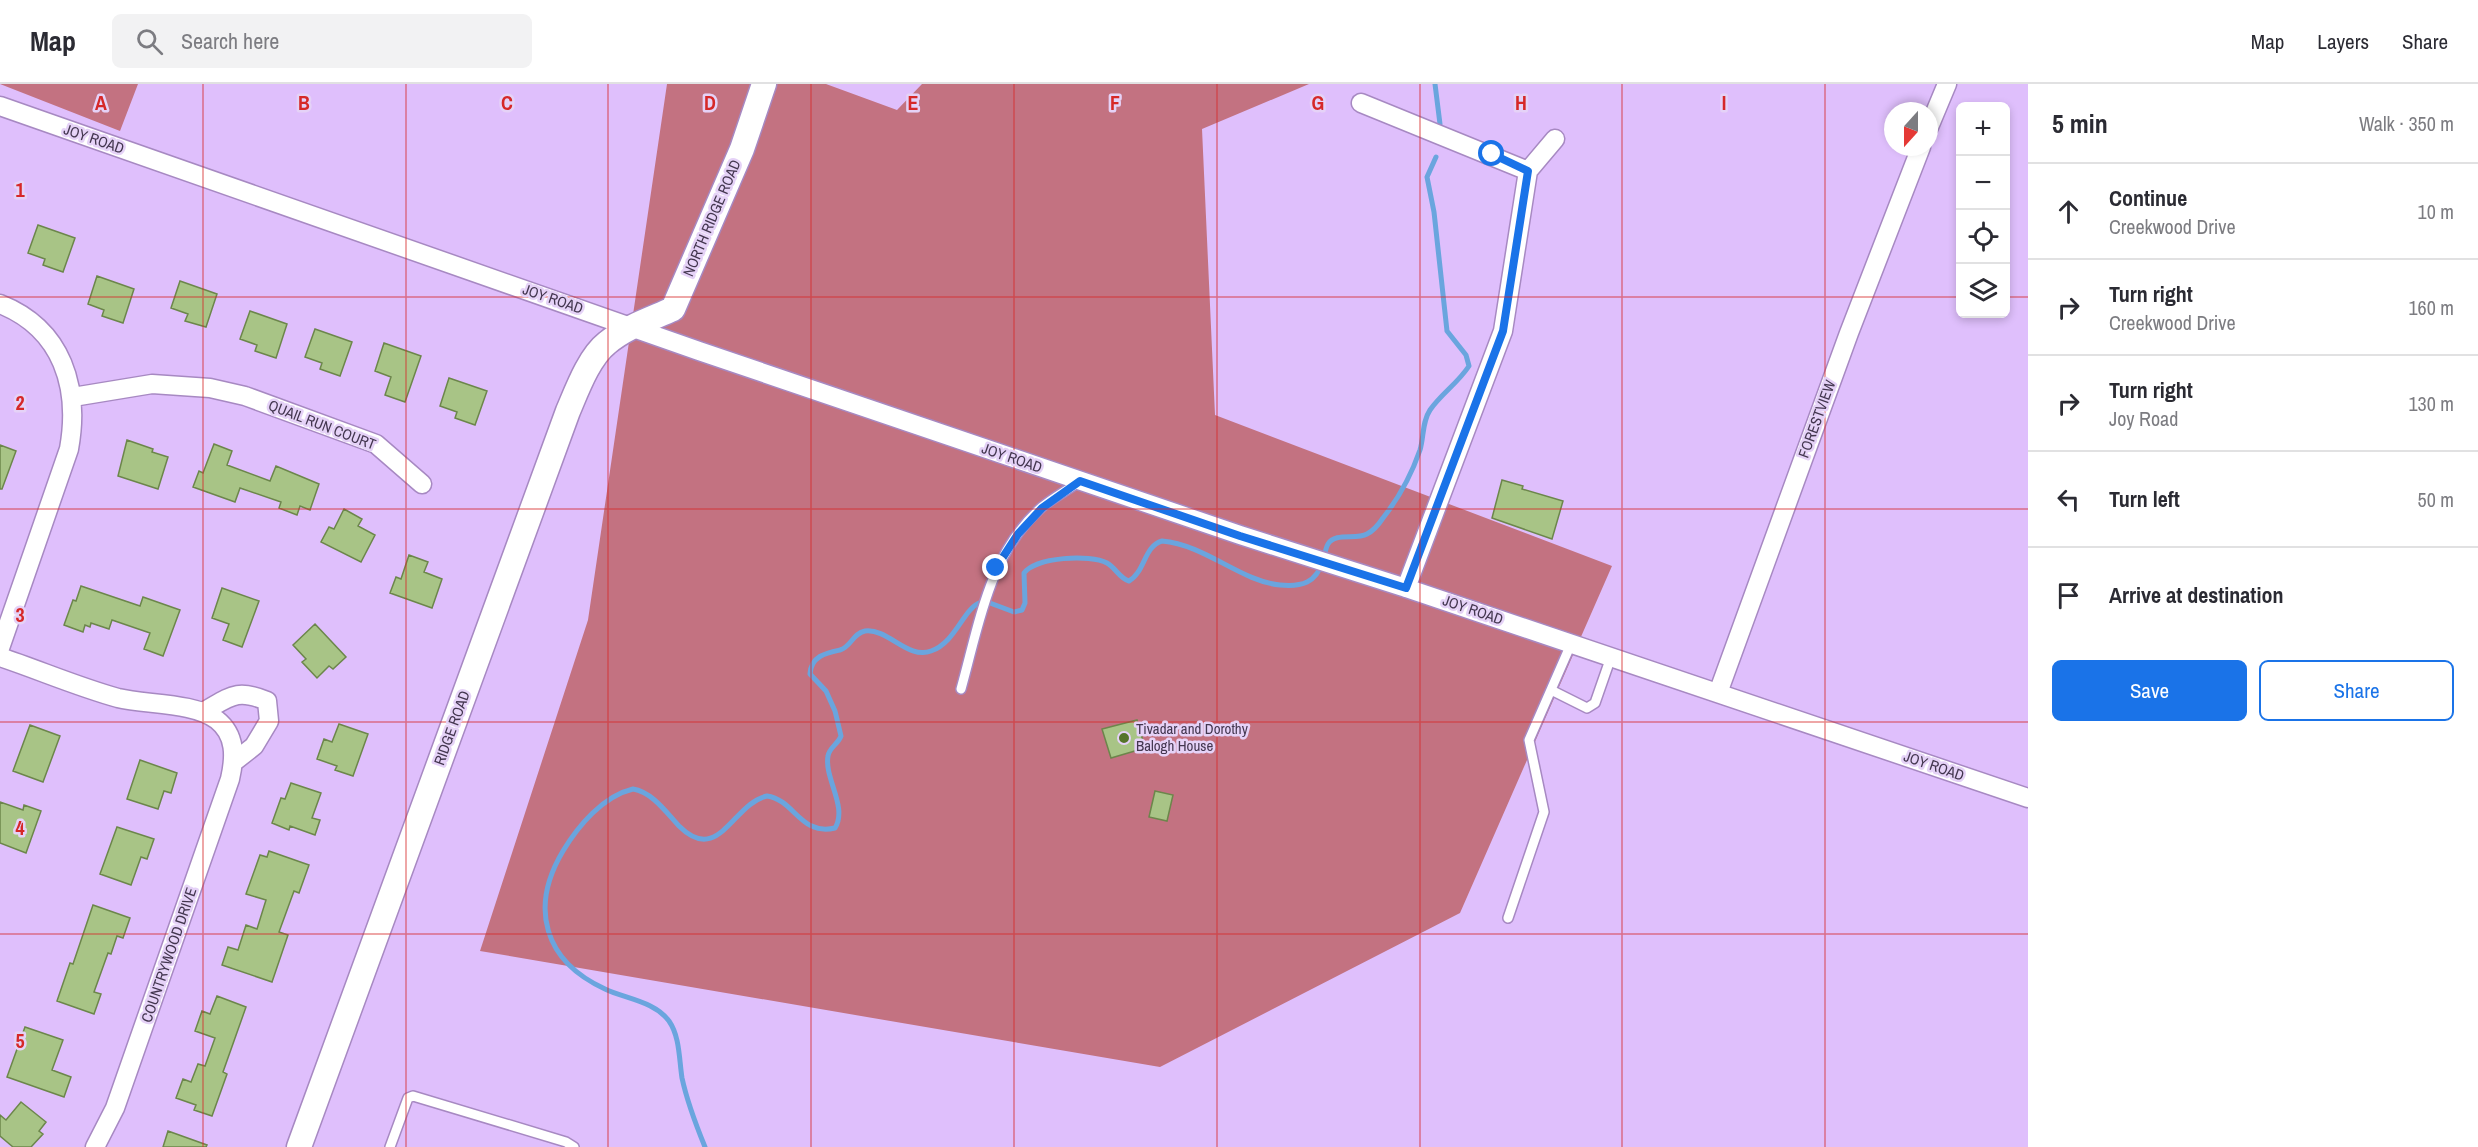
<!DOCTYPE html>
<html lang="en">
<head>
<meta charset="utf-8">
<style>
  body { margin:0; font-family:"Archivo Narrow",sans-serif; background:#f2f2f3; color:#2b2b33 }
  .controls { position:absolute; right:18px; top:18px; display:grid; overflow:hidden; border-radius:9px; box-shadow:0 3px 9px #0003 }
  .controls button { width:54px; height:54px; display:grid; place-items:center; padding:0; border:0; border-bottom:2px solid #e1e1e2; background:#fff; color:#2b2b33; font:30px sans-serif }
  .compass { position:absolute; left:1884px; top:18px; width:54px; height:54px; border-radius:50%; background:#fff; box-shadow:0 3px 9px #0003; rotate:201deg }
  .stop { position:absolute; width:18px; height:18px; margin:-14px; border:4px solid #1a73e8; border-radius:50%; background:#fff }
  .stop.end { background:#1a73e8; border-color:#fff; box-shadow:0 2px 6px #0008 }
  .list { margin:0; padding:0; list-style:none }
  h2 { display:flex; justify-content:space-between; align-items:center; height:78px; margin:0; padding:0 24px; font-size:26px }
  h2 small { font-size:20px; font-weight:400; color:#7c7c81 }
  .list li { display:grid; grid-template-columns:39px 1fr auto; gap:18px; align-items:center; box-sizing:border-box; height:96px; padding:0 24px; border-top:2px solid #e1e1e2 }
  .list b { display:block; font-size:22px; white-space:nowrap }
  .list p { margin:0; font-size:20px; white-space:nowrap; color:#7c7c81 }
  .list em { font-size:20px; font-style:normal; color:#7c7c81 }
  .actions { display:flex; gap:12px; padding:18px 24px }
  .actions a { flex:1; padding:14px 0; border:2px solid #1a73e8; border-radius:9px; text-align:center; font-size:21px; color:#1a73e8 }
  .actions .main { background:#1a73e8; color:#fff }
  .icon { flex:none; width:33px; height:33px; fill:none; stroke:currentColor; stroke-width:2; stroke-linecap:round; stroke-linejoin:round }
  .map { position:relative; flex:none; width:2028px; height:1063px; overflow:hidden }
  header { display:flex; align-items:center; gap:36px; box-sizing:border-box; height:84px; padding:0 30px; background:#fff; border-bottom:2px solid #e1e1e2 }
  header strong { font-size:28px }
  nav { display:flex; gap:33px; margin-inline-start:auto; font-size:21px }
  .search { width:420px; height:54px; background:#f2f2f3; display:flex; align-items:center; gap:15px; box-sizing:border-box; padding:0 21px; border-radius:9px; color:#7c7c81; font-size:22px }
  main { display:flex }
  aside { flex:1; background:#fff }
  .map>svg:first-child { display:block }
  .forest { fill:#c37281 }
  .lines { fill:none; stroke-linecap:round; stroke-linejoin:round }
  .stream { stroke:#6aa5de; stroke-width:5 }
  .building { fill:#a8c486; stroke:#6c864b; stroke-width:1.5 }
  .lane-casing { stroke:#a789c2; stroke-width:12 }
  .street-casing { stroke:#a789c2; stroke-width:21 }
  .secondary-casing { stroke:#a789c2; stroke-width:27 }
  .lane { stroke:#fff; stroke-width:9 }
  .street { stroke:#fff; stroke-width:18 }
  .secondary { stroke:#fff; stroke-width:24 }
  .route { stroke:#1a73e8; stroke-width:8 }
  .grid { fill:none; stroke:#d62828; stroke-width:1.5; stroke-opacity:0.55 }
  .poi-dot { fill:#557429; stroke:#e5d2f7; stroke-width:2 }
  .labels { text-anchor:middle; stroke-width:5; stroke-linejoin:round; paint-order:stroke }
  .street-label { font-size:15px; fill:#43364f; stroke:#e5d2f7 }
  .poi-label { font-size:15px; fill:#43364f; stroke:#e5d2f7; text-anchor:start }
  .grid-label { font-size:20px; text-anchor:middle; font-weight:bold; fill:#d62828; stroke:#e5d2f7; stroke-width:5; stroke-linejoin:round; paint-order:stroke }
</style>
</head>
<body>
<header>
<strong>Map</strong>
<div class="search"><svg class="icon" aria-label="search" viewBox="0 0 24 24"><circle cx="10" cy="10" r="6"/><path d="M15 15l6 6"/></svg>Search here</div>
<nav><a>Map</a><a>Layers</a><a>Share</a></nav>
</header>
<main>
<div class="map">
<svg width="2028" height="1063" viewBox="0 0 2028 1063">
  <rect width="100%" height="100%" fill="#dfbffc"/>
  <!-- forest -->
  <path class="forest" d="M 0,0 L 138,0 L 120,47 Z
    M 667,0 L 826,0 L 897,26 L 922,0 L 1309,0 L 1202,45 L 1215,331 L 1612,482 L 1460,829 L 1160,983 L 480,867 L 588,536 Z"/>
  <g class="lines">
    <!-- stream -->
    <path class="stream" d="M 1435,0 L 1440,40
      M 990,519 L 1014,528 L 1022,526 L 1025,519 L 1024,489 C 1036,473 1090,470 1107,479 C 1116,484 1119,494 1129,497 C 1145,488 1144,462 1162,457 C 1206,461 1240,497 1280,501 C 1302,503 1316,499 1323,477 C 1325,472 1325,465 1328,460 C 1335,448 1356,456 1367,450 C 1373,447 1379,440 1383,434 C 1398,415 1412,389 1420,366 C 1424,353 1422,338 1430,326 C 1441,310 1458,299 1469,282 L 1466,271 L 1447,247 L 1434,128 L 1427,93 L 1436,73
      M 705,1063 C 696,1041 687,1017 682,994 C 679,975 680,953 669,937 C 654,917 626,915 605,905 C 544,877 529,824 563,767 C 578,742 603,712 633,705 C 652,708 666,728 679,742 C 719,782 733,719 767,712 C 795,716 800,752 835,744 C 848,723 824,694 828,672 C 829,664 838,660 841,652 L 835,627 L 826,607 L 810,590 C 811,572 826,569 840,566 C 851,563 853,549 865,547 C 888,544 908,576 931,567 C 955,559 963,526 979,519"/>
  </g>
  <!-- building -->
  <path class="building" d="M 38,141 L 75,154 L 63,188 L 43,181 L 45,175 L 28,169 Z
    M 97,192 L 134,205 L 123,239 L 102,232 L 104,226 L 88,220 Z
    M 180,197 L 217,210 L 206,243 L 185,237 L 188,230 L 171,224 Z
    M 250,227 L 287,240 L 276,274 L 255,267 L 257,261 L 240,255 Z
    M 315,245 L 352,258 L 340,292 L 320,285 L 322,279 L 305,273 Z
    M 384,259 L 421,272 L 405,318 L 385,311 L 391,293 L 375,287 Z
    M 449,294 L 487,307 L 475,341 L 455,334 L 457,328 L 440,322 Z
    M 127,356 L 153,365 L 152,368 L 168,373 L 158,405 L 118,392 Z
    M 214,360 L 232,367 L 227,381 L 270,397 L 276,382 L 319,400 L 310,426 L 300,422 L 297,431 L 279,424 L 281,418 L 240,404 L 235,418 L 193,403 L 199,387 L 203,389 Z
    M 0,361 L 16,367 L 2,405 L 0,405 Z
    M 1502,396 L 1523,402 L 1522,405 L 1563,417 L 1552,455 L 1492,434 Z
    M 344,425 L 362,435 L 358,442 L 375,451 L 361,478 L 321,458 L 329,443 L 334,445 Z
    M 409,471 L 428,478 L 424,488 L 442,495 L 432,524 L 390,509 L 396,493 L 401,495 Z
    M 81,502 L 140,522 L 143,513 L 180,526 L 163,572 L 144,565 L 150,549 L 112,536 L 109,545 L 91,539 L 90,543 L 85,541 L 83,548 L 64,541 L 73,516 L 76,517 Z
    M 222,504 L 259,517 L 242,563 L 223,556 L 229,540 L 212,534 Z
    M 315,540 L 346,573 L 333,585 L 329,582 L 317,594 L 302,578 L 306,575 L 293,561 Z
    M 1137,636 L 1145,664 L 1111,674 L 1102,645 Z
    M 339,640 L 368,650 L 353,692 L 335,686 L 337,682 L 317,675 L 324,655 L 332,658 Z
    M 30,641 L 60,652 L 43,698 L 13,687 Z
    M 140,676 L 177,689 L 171,709 L 164,707 L 158,725 L 127,715 Z
    M 291,699 L 321,709 L 312,734 L 320,736 L 315,751 L 290,742 L 289,746 L 272,739 L 281,714 L 285,715 Z
    M 1155,707 L 1173,711 L 1167,737 L 1149,733 Z
    M 0,718 L 23,726 L 24,721 L 41,727 L 26,769 L 0,759 Z
    M 117,743 L 154,755 L 147,775 L 141,773 L 131,801 L 100,790 Z
    M 269,767 L 309,781 L 299,809 L 294,807 L 279,848 L 288,851 L 272,898 L 222,881 L 228,863 L 238,866 L 246,841 L 257,845 L 266,816 L 246,810 L 260,771 L 267,773 Z
    M 93,821 L 130,834 L 123,854 L 117,852 L 111,870 L 108,869 L 94,908 L 101,910 L 94,930 L 57,917 L 70,879 L 73,880 Z
    M 217,912 L 246,923 L 223,988 L 227,990 L 212,1032 L 194,1026 L 196,1021 L 176,1014 L 183,995 L 191,998 L 198,980 L 205,982 L 215,954 L 195,947 L 202,927 L 210,930 Z
    M 25,943 L 63,956 L 52,986 L 71,993 L 64,1013 L 7,993 Z
    M 21,1018 L 46,1038 L 39,1047 L 43,1050 L 31,1063 L 13,1063 L 0,1052 L 0,1031 L 6,1036 Z
    M 168,1047 L 207,1061 L 206,1063 L 163,1063 Z"/>
  <g class="lines">
    <defs>
      <path id="lane" d="M 961,605 C 979,541 989,469 1042,423 C 1054,413 1068,406 1080,397
        M 1551,606 L 1587,624 L 1595,619 L 1611,573
        M 1508,834 L 1544,728 L 1529,656 L 1571,560
        M 390,1063 L 408,1014 L 413,1012 L 566,1058 L 574,1063"/>
      <path id="street" d="M 1361,19 L 1528,87 L 1503,247 L 1406,504
        M 0,22 L 699,267 L 1240,451 L 1406,504 L 2028,714
        M 1929,43 L 1947,0
        M 1528,87 L 1555,55
        M 0,220 C 63,245 80,304 69,365 L 0,564
        M 73,313 L 152,300 L 210,304 L 245,312 L 376,360 L 422,400
        M 0,573 C 39,586 78,603 118,614 C 146,621 194,618 217,636 C 236,651 235,673 230,695 L 115,1024 L 95,1063
        M 1718,609 L 1849,249 L 1921,63
        M 203,628 C 230,613 236,604 267,617 L 269,637 L 254,662 L 235,677"/>
      <path id="secondary" d="M 299,1063 L 568,327 C 577,306 589,273 607,259 C 626,243 651,235 673,225 L 742,65 L 764,0"/>
    </defs>
    <!-- lane casing -->
    <use href="#lane" class="lane-casing"/>
    <!-- street casing -->
    <use href="#street" class="street-casing"/>
    <!-- secondary casing -->
    <use href="#secondary" class="secondary-casing"/>
    <!-- lane -->
    <use href="#lane" class="lane"/>
    <!-- street -->
    <use href="#street" class="street"/>
    <!-- secondary -->
    <use href="#secondary" class="secondary"/>
  </g>
  <g class="lines">
    <!-- route -->
    <path class="route" d="M 996,484 L 1018,450 L 1042,424 L 1080,397 L 1240,452 L 1406,504 L 1503,247 L 1528,87 L 1492,70"/>
  </g>
  <!-- grid -->
  <path class="grid" d="M 203,0 L 203,1063M 406,0 L 406,1063M 608,0 L 608,1063M 811,0 L 811,1063M 1014,0 L 1014,1063M 1217,0 L 1217,1063M 1420,0 L 1420,1063M 1622,0 L 1622,1063M 1825,0 L 1825,1063M 0,213 L 1960,213M 2006,213 L 2028,213M 0,425 L 2028,425M 0,638 L 2028,638M 0,850 L 2028,850"/>
  <!-- markers -->
  <circle class="poi-dot" cx="1124" cy="654" r="6"/>
  <g class="labels">
    <!-- street labels -->
    <g class="street-label">
      <text transform="translate(94 55) rotate(19)" y="5">JOY ROAD</text>
      <text transform="translate(712 134) rotate(-67)" y="5">NORTH RIDGE ROAD</text>
      <text transform="translate(553 215) rotate(19)" y="5">JOY ROAD</text>
      <text transform="translate(1817 335) rotate(-70)" y="5">FORESTVIEW</text>
      <text transform="translate(322 341) rotate(21)" y="5">QUAIL RUN COURT</text>
      <text transform="translate(1012 374) rotate(19)" y="5">JOY ROAD</text>
      <text transform="translate(1473 526) rotate(19)" y="5">JOY ROAD</text>
      <text transform="translate(452 644) rotate(-70)" y="5">RIDGE ROAD</text>
      <text transform="translate(1934 682) rotate(19)" y="5">JOY ROAD</text>
      <text transform="translate(169 871) rotate(-71)" y="5">COUNTRYWOOD DRIVE</text>
    </g>
    <!-- poi labels -->
    <g class="poi-label">
      <text x="1136" y="650">Tivadar and Dorothy<tspan x="1136" dy="17">Balogh House</tspan></text>
    </g>
  </g>
  <g class="grid-label">
    <text x="101" y="26">A</text>
    <text x="304" y="26">B</text>
    <text x="507" y="26">C</text>
    <text x="710" y="26">D</text>
    <text x="913" y="26">E</text>
    <text x="1115" y="26">F</text>
    <text x="1318" y="26">G</text>
    <text x="1521" y="26">H</text>
    <text x="1724" y="26">I</text>
    <text x="20" y="113">1</text>
    <text x="20" y="326">2</text>
    <text x="20" y="538">3</text>
    <text x="20" y="751">4</text>
    <text x="20" y="964">5</text>
  </g>
</svg>
<div class="controls">
<button>+</button>
<button>−</button>
<button><svg class="icon" aria-label="locate" viewBox="0 0 24 24"><circle cx="12" cy="12" r="6"/><path d="M12 2v4M12 18v4M2 12h4M18 12h4"/></svg></button>
<button><svg class="icon" aria-label="layers" viewBox="0 0 24 24"><path d="M12 4l9 5-9 5-9-5zM3 14l9 5 9-5"/></svg></button>
</div>
<svg class="compass" viewBox="-18 -18 36 36"><path d="M0-13l5 13h-10z" fill="#e53935"/><path d="M0 13l5-13h-10z" fill="#7c7c81"/></svg>
<div class="stop" style="left:1492px;top:70px"></div>
<div class="stop end" style="left:996px;top:484px"></div>
</div>
<aside>
<h2>5 min<small>Walk · 350 m</small></h2>
<ul class="list">
<li><svg class="icon" aria-label="ahead" viewBox="0 0 24 24"><path d="M12 20V5M6 11l6-6 6 6"/></svg><div><b>Continue</b><p>Creekwood Drive</p></div><em>10 m</em></li>
<li><svg class="icon" aria-label="right" viewBox="0 0 24 24"><path d="M7 20v-9h11M14 6l5 5-5 5"/></svg><div><b>Turn right</b><p>Creekwood Drive</p></div><em>160 m</em></li>
<li><svg class="icon" aria-label="right" viewBox="0 0 24 24"><path d="M7 20v-9h11M14 6l5 5-5 5"/></svg><div><b>Turn right</b><p>Joy Road</p></div><em>130 m</em></li>
<li><svg class="icon" aria-label="left" viewBox="0 0 24 24"><path d="M17 20v-9H6M10 6l-5 5 5 5"/></svg><div><b>Turn left</b></div><em>50 m</em></li>
<li><svg class="icon" aria-label="arrive" viewBox="0 0 24 24"><path d="M6 21V4h12l-3 4 3 4H6"/></svg><div><b>Arrive at destination</b></div></li>
</ul>
<div class="actions"><a class="main">Save</a><a>Share</a></div>
</aside>
</main>
</body>
</html>
